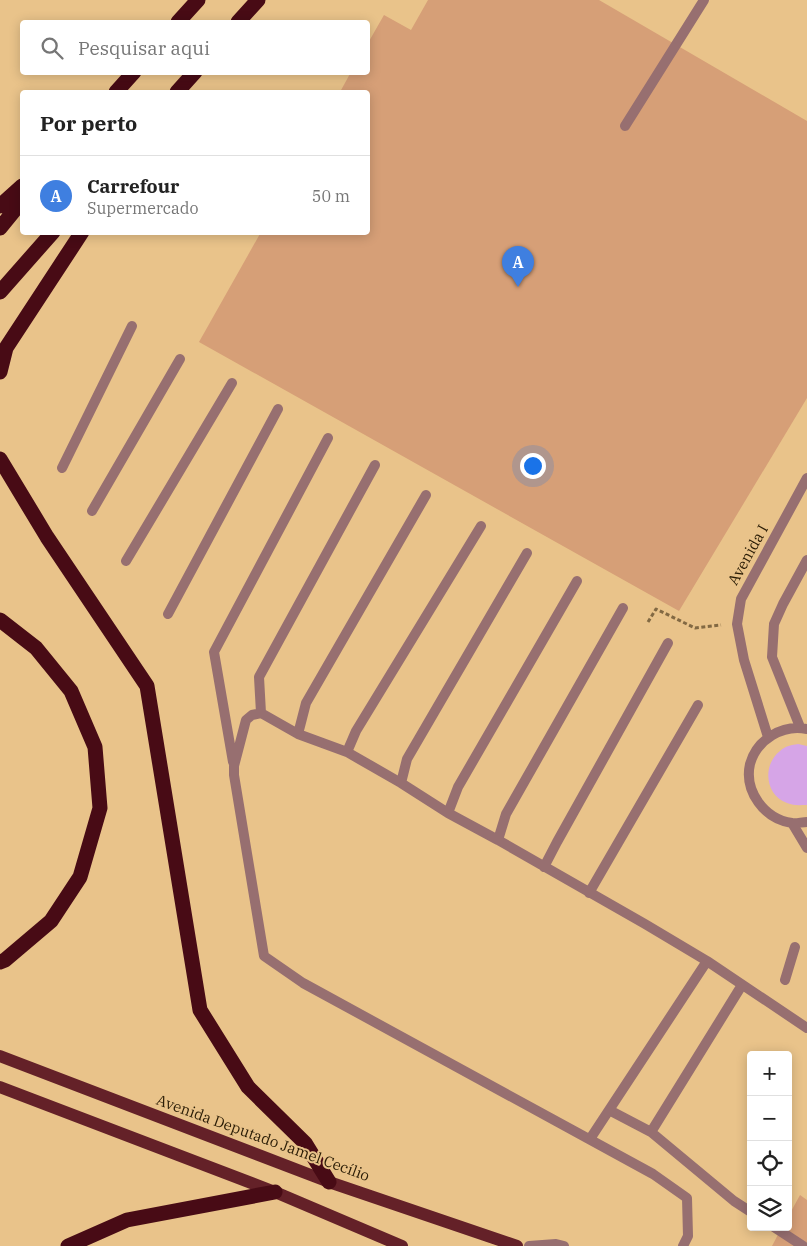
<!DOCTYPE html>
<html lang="pt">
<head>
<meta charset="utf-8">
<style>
  body { margin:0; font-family:"IBM Plex Serif",serif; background:#f6f6f6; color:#222 }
  .controls { position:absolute; right:15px; bottom:15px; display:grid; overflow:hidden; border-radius:5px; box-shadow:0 2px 12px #0003 }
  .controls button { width:45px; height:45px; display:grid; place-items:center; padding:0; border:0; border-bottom:1px solid #e0e0e0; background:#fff; color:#222; font:25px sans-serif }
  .you { position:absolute; left:532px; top:465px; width:18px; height:18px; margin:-12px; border:4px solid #fff; border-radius:50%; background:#1a73e8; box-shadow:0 0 0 8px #1a73e833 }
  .badge { display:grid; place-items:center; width:32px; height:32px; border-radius:50%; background:#005dc5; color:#fff; font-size:16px; font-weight:700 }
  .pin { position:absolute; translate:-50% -41px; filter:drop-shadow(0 1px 2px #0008) }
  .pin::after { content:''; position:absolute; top:26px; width:18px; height:15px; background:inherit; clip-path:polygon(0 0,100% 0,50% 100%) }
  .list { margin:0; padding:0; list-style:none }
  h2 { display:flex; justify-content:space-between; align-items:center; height:65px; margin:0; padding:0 20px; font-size:21px }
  h2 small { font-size:16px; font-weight:400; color:#767676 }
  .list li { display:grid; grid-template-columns:32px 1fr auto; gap:15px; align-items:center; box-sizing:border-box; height:80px; padding:0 20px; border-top:1px solid #e0e0e0 }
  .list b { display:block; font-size:19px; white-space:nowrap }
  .list p { margin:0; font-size:16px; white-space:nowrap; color:#767676 }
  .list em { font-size:16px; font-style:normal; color:#767676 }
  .icon { flex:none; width:28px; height:28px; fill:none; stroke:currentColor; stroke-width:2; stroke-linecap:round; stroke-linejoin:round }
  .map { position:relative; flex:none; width:807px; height:1246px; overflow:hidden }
  .search { position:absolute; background:#fff; box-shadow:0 2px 12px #0003; left:20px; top:20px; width:350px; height:55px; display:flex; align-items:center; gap:12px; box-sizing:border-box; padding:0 18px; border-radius:5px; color:#767676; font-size:19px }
  .panel { position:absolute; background:#fff; box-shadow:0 2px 12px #0003; left:20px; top:90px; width:350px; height:145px; border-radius:5px }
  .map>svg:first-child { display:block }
  .green { fill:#d6a5e7 }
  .building { fill:#d69f77 }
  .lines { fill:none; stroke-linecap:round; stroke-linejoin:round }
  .path { stroke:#826943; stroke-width:3; stroke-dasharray:4 2.5; stroke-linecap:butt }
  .service { stroke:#976f70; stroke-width:10 }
  .tertiary { stroke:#976f70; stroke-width:10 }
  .primary { stroke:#642128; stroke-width:12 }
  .motorway { stroke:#480b15; stroke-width:15 }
  .labels { text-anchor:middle; stroke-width:4; stroke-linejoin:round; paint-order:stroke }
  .street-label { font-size:15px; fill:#2b1d06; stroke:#e9c38a }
</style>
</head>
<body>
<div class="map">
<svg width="807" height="1246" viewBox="0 0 807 1246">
  <rect width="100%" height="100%" fill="#e9c38a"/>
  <!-- green -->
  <path class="green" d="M 798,744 L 807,746 L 807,805 C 800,805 794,806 787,803 C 765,795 762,765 780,751 C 785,746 792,745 798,744 Z"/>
  <!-- building -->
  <path class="building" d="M 428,0 L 599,0 L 807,121 L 807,398 L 679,611 L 199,342 L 261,232 L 368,232 L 368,92 L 340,92 L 351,72 L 368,72 L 368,43 L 384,15 L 411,30 Z
    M 800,1195 L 807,1200 L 807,1246 L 772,1246 L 782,1227 L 788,1227 L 788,1217 Z"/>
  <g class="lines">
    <!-- path -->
    <path class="path" d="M 648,622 L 656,609 L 695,628 L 721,625"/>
    <!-- service -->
    <path class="service" d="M 625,126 L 704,0
      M 62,468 L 132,326
      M 92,511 L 180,359
      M 126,561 L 232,383
      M 168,614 L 278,409
      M 261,713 L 259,677 L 375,465
      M 298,734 L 306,703 L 426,495
      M 347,752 L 356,731 L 481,526
      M 233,762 L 214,652 L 328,438
      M 401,783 L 407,759 L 527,553
      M 448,813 L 458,787 L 577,581
      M 498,840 L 506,814 L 623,608
      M 544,867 L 557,842 L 668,643
      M 589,893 L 698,705
      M 785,980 L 795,947
      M 609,1110 L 651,1132 L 734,1201 L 751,1212
      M 651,1132 L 742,985
      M 590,1139 L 707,961
      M 774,1227 L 803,1246
      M 529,1246 L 556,1244 L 564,1246
      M 683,1246 L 688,1236 L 687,1198 L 653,1174 L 303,983 L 264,956 L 234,775 L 234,766 L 246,720 L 252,715 L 261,713 L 298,734 L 347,752 L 401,783 L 448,813 L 498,840 L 645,924 L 707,961 L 807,1028"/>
    <!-- tertiary -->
    <path class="tertiary" d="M 800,727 L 772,657 L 774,624 L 783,604 L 807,560
      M 807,729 C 783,724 757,739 750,764 C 744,791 764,819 792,823 C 796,824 802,822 807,822
      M 768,737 L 744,660 L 737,624 L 741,599 L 807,478
      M 792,823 L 807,848"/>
    <!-- primary -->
    <path class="primary" d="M 0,1056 L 329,1182 L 517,1246
      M 0,1087 L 275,1192 L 402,1246"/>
    <!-- motorway -->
    <path class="motorway" d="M 178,22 L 198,0
      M 238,22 L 258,0
      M 116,92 L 134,72
      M 177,92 L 195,72
      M 0,206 L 22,186
      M 0,228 L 22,201
      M 0,292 L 53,232
      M 0,372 L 6,348 L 82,232
      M 0,459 L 47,537 L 147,686 L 200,1010 L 248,1087 L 305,1143 L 329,1182
      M 0,620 L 36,648 L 71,691 L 95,747 L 100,808 L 80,877 L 51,921 L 5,960 L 0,962
      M 68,1246 L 127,1220 L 275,1192"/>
  </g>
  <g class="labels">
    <!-- street labels -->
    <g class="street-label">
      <text transform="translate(748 555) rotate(-61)" y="5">Avenida I</text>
      <text transform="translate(263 1138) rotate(20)" y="5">Avenida Deputado Jamel Cecílio</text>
    </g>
  </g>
</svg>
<div class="controls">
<button>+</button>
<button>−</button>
<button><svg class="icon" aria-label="locate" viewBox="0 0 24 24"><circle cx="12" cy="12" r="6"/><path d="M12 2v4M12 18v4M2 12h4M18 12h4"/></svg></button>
<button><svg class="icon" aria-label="layers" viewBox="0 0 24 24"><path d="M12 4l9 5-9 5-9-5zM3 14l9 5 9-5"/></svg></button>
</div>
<div class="you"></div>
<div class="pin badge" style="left:518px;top:287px;background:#3f7fe0">A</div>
<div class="search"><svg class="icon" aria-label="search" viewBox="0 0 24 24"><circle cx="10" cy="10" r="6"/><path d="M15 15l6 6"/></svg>Pesquisar aqui</div>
<section class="panel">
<h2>Por perto<small></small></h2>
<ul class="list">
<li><span class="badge" style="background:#3f7fe0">A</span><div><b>Carrefour</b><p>Supermercado</p></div><em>50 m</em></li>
</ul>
</section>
</div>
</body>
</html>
